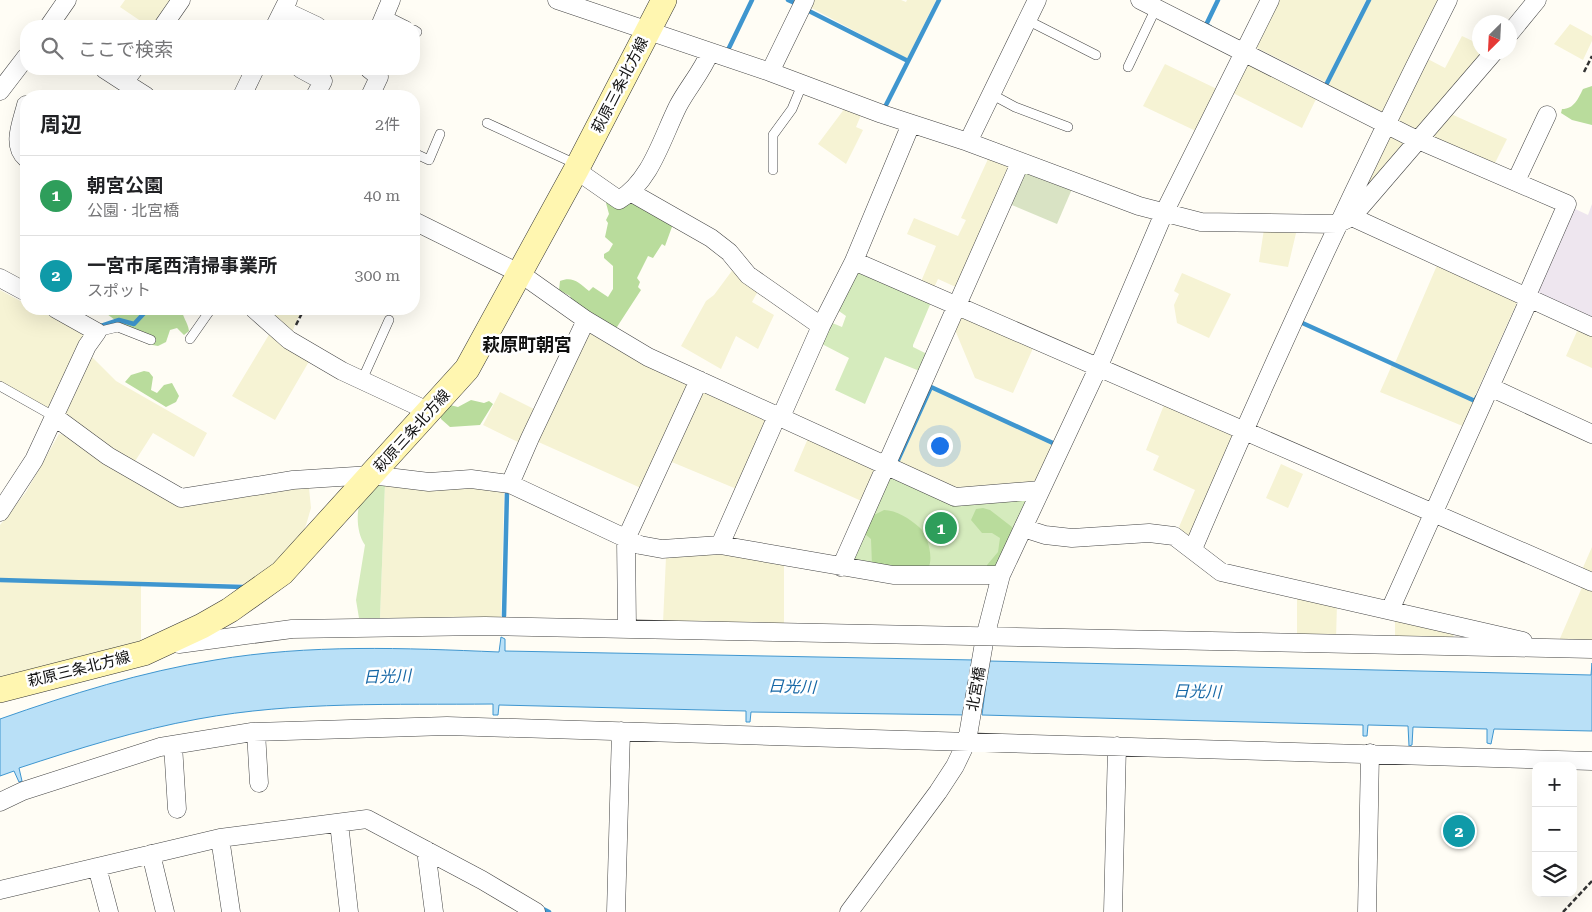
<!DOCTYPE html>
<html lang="ja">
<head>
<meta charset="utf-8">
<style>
  body { margin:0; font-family:"Roboto Serif","Noto Sans JP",serif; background:#f6f6f6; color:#202124 }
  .controls { position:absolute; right:15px; bottom:15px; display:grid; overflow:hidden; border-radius:10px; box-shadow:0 5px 20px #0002 }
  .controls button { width:45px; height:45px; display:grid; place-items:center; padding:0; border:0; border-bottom:1px solid #e0e0e0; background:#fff; color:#202124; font:25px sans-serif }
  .compass { position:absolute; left:1472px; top:15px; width:45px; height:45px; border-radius:50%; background:#fff; box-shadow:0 5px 20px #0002; rotate:204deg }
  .you { position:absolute; left:939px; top:445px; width:18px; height:18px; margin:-12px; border:4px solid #fff; border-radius:50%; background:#1a73e8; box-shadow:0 0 0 8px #1a73e833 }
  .badge { display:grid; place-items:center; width:32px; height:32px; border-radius:50%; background:#7c3aed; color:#fff; font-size:16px; font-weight:700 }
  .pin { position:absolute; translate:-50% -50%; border:2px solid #fff; box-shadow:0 1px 5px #0006 }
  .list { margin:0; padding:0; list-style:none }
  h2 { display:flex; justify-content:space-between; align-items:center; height:65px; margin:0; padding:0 20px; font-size:21px }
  h2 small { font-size:16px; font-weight:400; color:#757577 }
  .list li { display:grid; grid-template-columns:32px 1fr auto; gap:15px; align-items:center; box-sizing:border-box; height:80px; padding:0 20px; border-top:1px solid #e0e0e0 }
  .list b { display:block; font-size:19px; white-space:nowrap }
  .list p { margin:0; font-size:16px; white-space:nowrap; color:#757577 }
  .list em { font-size:16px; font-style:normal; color:#757577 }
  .icon { flex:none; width:28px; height:28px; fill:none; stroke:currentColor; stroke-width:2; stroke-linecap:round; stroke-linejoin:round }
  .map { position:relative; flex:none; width:1592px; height:912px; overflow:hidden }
  .search { position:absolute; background:#fff; box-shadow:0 5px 20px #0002; left:20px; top:20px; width:400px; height:55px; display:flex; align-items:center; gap:12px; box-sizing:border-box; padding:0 18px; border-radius:20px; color:#757577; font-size:19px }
  .panel { position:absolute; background:#fff; box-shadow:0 5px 20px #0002; left:20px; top:90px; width:400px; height:225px; border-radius:20px }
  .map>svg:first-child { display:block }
  .industrial { fill:#eee6ef }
  .farmland { fill:#f6f3d4 }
  .green { fill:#d5ebbd }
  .forest { fill:#b9dc9c }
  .cemetery { fill:#d9e3c4 }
  .water { fill:#b9e0f7; stroke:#3f96cf }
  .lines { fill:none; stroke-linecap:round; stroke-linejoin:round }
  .stream { stroke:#3f96cf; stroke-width:4.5 }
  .lane-casing { stroke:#444; stroke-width:10 }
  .street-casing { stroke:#444; stroke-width:19 }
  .secondary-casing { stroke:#333; stroke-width:26 }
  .path { stroke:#333; stroke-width:2.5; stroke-dasharray:5 2.5; stroke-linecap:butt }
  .lane { stroke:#fff; stroke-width:9 }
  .street { stroke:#fff; stroke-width:18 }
  .secondary { stroke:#fff6b0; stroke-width:25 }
  .labels { text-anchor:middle; stroke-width:5; stroke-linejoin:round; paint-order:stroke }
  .street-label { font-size:15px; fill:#111; stroke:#fff }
  .water-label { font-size:16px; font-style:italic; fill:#1768a6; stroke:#fff }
  .quarter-label { font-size:18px; font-weight:bold; fill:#111; stroke:#fff }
</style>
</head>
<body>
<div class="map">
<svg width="1592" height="912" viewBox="0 0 1592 912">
  <rect width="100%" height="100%" fill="#fffdf5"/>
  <!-- industrial -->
  <path class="industrial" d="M 1592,204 L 1592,321 L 1533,293 L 1571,207 L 1588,215 Z"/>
  <!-- farmland -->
  <path class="farmland" d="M 125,0 L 173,0 L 155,26 L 148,26 L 120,7 Z
    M 809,0 L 901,0 L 906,2 L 907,0 L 936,0 L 907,59 L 806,5 Z
    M 1278,0 L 1366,0 L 1325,82 L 1255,47 Z
    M 1371,0 L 1443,0 L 1384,115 L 1327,85 Z
    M 1570,24 L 1592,36 L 1592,41 L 1583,60 L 1554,44 Z
    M 1462,36 L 1479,44 L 1480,52 L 1484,53 L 1416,132 L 1393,119 L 1424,57 L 1445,68 Z
    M 1247,60 L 1318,95 L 1302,128 L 1231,92 Z
    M 1165,64 L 1219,90 L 1198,132 L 1143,106 Z
    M 845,108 L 861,115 L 856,127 L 863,130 L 846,164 L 818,144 Z
    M 1451,114 L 1507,139 L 1494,165 L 1435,139 L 1434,134 Z
    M 1385,130 L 1410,142 L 1351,209 Z
    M 988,159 L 1009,167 L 958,288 L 938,279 L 933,290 L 920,284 L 936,246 L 907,234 L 914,218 L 958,236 L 966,220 L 961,218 Z
    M 1264,229 L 1297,229 L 1288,267 L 1259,262 Z
    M 1438,263 L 1519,298 L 1474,398 L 1395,363 Z
    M 734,268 L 758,291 L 752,302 L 774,315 L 758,349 L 736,336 L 721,369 L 681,346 L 706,301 L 714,295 Z
    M 1182,273 L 1231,294 L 1209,338 L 1177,323 L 1174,305 L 1179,294 L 1174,291 Z
    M 0,290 L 26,304 L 26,309 L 36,309 L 88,336 L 49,409 L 0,382 Z
    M 263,309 L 302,309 L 292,332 Z
    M 959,312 L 1034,346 L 1013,393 L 975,378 L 953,325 Z
    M 587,324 L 691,383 L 643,489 L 534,440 Z
    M 1578,329 L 1592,336 L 1592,368 L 1566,356 Z
    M 270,333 L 311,358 L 275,420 L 232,396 Z
    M 90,355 L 116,381 L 207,433 L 194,457 L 153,433 L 132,466 L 64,416 Z
    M 1392,365 L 1476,403 L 1465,427 L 1380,392 Z
    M 699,387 L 772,419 L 739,490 L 667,460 Z
    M 931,389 L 1055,445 L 1039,479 L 1030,486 L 960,493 L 898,465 Z
    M 500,392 L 538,411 L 522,444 L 483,425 Z
    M 1164,405 L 1235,436 L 1191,541 L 1179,527 L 1195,490 L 1153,470 L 1159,456 L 1146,450 Z
    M 59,434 L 66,435 L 188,505 L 266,490 L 309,488 L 311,508 L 306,525 L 300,538 L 264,573 L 248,584 L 0,580 L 0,525 L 26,492 Z
    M 809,436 L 877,467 L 866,503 L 794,471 Z
    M 1281,464 L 1303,474 L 1288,508 L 1266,498 Z
    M 385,484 L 464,484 L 504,492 L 501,620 L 380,618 Z
    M 1592,547 L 1592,577 L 1581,572 Z
    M 709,551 L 784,563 L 784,625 L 663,623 L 666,557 Z
    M 0,582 L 141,585 L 141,644 L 0,685 Z
    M 1583,585 L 1592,589 L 1592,643 L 1558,643 Z
    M 1297,596 L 1337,604 L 1336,639 L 1297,638 Z
    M 1395,617 L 1453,631 L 1454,641 L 1395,639 Z"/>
  <!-- green -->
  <path class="green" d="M 855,270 L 932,300 L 913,345 L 913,347 L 929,355 L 922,372 L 885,357 L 865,404 L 835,390 L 849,358 L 820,343 L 830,322 L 842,327 L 846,316 L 836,309 Z
    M 888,468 L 956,500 L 1036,494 L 999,571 L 853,562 L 849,556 Z
    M 372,484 L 385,484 L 380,618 L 359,618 L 356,600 L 365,545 C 357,534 356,515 360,501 C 362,495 368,489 372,484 Z"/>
  <!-- forest -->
  <path class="forest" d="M 1592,86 L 1592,125 L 1572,120 L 1561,113 L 1562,109 C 1574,109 1578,99 1583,89 Z
    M 633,197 L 673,224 L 665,246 L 662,244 L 653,258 L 648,256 L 637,278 L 640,282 L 638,287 L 641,290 L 615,330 L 574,305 L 570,296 L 559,290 L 560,281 C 573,276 579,283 589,291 L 593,287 L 608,297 L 613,289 L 613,266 L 604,258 L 604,254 L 609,251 L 613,244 L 605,237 L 608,223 L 606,220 L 609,214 L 606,203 L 611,199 Z
    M 110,309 L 182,309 C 182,317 188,322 189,331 L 184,335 L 177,328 L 170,330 L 166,342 L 158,346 L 147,344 L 147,336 L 119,323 L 107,314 Z
    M 144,371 L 149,372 L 153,377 L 151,390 L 157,393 L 164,385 L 172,383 L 179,396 L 176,402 L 166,407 L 125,382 L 131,375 Z
    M 471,400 L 484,403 L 489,401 L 493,404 L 480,425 L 450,427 L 441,419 L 440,414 L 446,404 L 458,407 Z
    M 983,508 L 990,510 L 1012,527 L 1013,531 L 996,568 L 987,567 L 987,565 L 998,552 L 1000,538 L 992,533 L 982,533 L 971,520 L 976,509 Z
    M 884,510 C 896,510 910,519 919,527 C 928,534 934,560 928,568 L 893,570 L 872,565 L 871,539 L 865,534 L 872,516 Z"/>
  <!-- cemetery -->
  <path class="cemetery" d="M 1025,172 L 1072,189 L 1057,224 L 1007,203 Z"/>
  <!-- water -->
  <path class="water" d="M 501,637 L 505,639 L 505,651 L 975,660 L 967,715 L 751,712 L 750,722 L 746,722 L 746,711 L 499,705 L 498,715 L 493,715 L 493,704 C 395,705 295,701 198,719 C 137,730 77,749 19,768 L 22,781 L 19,782 L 14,771 L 0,776 L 0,719 C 71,694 141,672 215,660 C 309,644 405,648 499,652 Z
    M 989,661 L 1591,675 L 1592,663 L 1592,731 L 1494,729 L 1491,744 L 1487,743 L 1487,729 L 1413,727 L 1412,745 L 1409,746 L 1408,726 L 1368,725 L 1367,736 L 1363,736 L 1363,725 L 982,715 Z"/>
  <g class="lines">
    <!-- stream -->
    <path class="stream" d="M 788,0 L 797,4
      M 807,10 L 908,61
      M 1210,27 L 1206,25 L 1218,0
      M 728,50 L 752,0
      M 1325,87 L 1369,0
      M 885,107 L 939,0
      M 1298,321 L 1475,401 L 1477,397
      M 98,327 L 119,320 L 134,324 L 148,309
      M 898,460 L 931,387 L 1055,444
      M 0,580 L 244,587
      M 504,616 L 507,491 L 504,490
      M 539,907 L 549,912"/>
    <defs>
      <path id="lane" d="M 385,15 L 407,26
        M 1027,20 L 1096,55
        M 414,30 L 417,32
        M 1128,67 L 1156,8
        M 991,94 L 1015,107 L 1068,127
        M 487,123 L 578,165
        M 414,153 L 429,160 L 440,134
        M 773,170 L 773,135 L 792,109 L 802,85
        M 97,332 L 118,327 L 151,340
        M 190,339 L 211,309
        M 362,380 L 389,320
        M 0,386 L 55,417"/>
      <path id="street" d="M 557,0 L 770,72 L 882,114 L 968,142 L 1139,206 L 1201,222 L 1337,224 L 1352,217 L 1494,52
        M 1140,0 L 1409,136 L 1567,204 L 1528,293 L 1528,302 L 1390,610
        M 283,10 L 317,26
        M 49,26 L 67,0
        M 163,26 L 181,0
        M 275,26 L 288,0
        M 380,26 L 391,0
        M 1510,33 L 1537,0
        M 104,69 L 124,82 L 134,69
        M 301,69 L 323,81 L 315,96
        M 369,69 L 379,77 L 370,96
        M 770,72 L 805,0
        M 124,82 L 146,96
        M 0,91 L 26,57
        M 242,96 L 255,69
        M 26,105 C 22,122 11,145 26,158
        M 968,142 L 1037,0
        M 576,170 L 619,200 C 651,181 662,138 678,106 C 688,87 702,72 710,52
        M 1516,181 L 1547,115
        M 632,193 L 711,238 L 729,252 L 748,275 L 821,326
        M 1352,217 L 1592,327
        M 414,221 L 521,274 L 586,320 L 648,357 L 955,497 L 1041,490
        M 854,261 L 1592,582
        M 0,278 L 26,292
        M 254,309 L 289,340 L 342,371 L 428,411
        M 1490,387 L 1592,434
        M 55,417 L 108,456 L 181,498 L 293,480 L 371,475 L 429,482 L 471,479 L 510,484 L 640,545 L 662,549 L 720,545 L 893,575 L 1001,575
        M 510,484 L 530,438 L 586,320
        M 0,512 L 34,460 L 87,346 L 97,332 L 56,309
        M 1023,528 L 1045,535 L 1072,538 L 1149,533 L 1174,536 L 1221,572 L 1523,641
        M 720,545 L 777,416 L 784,410 L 821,326 L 854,261 L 911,124
        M 1193,549 C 1272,363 1357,180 1448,0
        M 841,567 L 1020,163
        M 627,628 L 626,539 L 699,380
        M 179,644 L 292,629 L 485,626 L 1592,649
        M 256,732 L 259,783
        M 173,745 L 177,809
        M 0,802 L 23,791 L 160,747 L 252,732 L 447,726 L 1592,761
        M 339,823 L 349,912
        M 220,838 L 231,912
        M 426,850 L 434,912
        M 151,854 L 165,912
        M 97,867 L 109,912
        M 0,890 L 220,838 L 367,819 L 482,880 L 536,912
        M 616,912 L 621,731
        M 849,912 L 938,792 L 955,766 L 967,741 L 985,637 L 1001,575 L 1098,368 L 1164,213 L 1270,0
        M 1113,912 L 1117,746
        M 1367,912 L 1370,753"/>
      <path id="secondary" d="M 0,690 L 144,653 L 202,626 L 230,610 L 282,573 L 467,369 L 576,170 L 664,0"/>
    </defs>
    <!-- lane casing -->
    <use href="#lane" class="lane-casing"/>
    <!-- street casing -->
    <use href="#street" class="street-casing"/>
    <!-- secondary casing -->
    <use href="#secondary" class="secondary-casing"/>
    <!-- path -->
    <path class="path" d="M 1584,72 L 1592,56
      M 296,325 L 304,309
      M 1563,912 L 1592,881"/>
    <!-- lane -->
    <use href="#lane" class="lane"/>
    <!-- street -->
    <use href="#street" class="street"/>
    <!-- secondary -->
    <use href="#secondary" class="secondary"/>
  </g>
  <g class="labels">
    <!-- street labels -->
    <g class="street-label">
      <text transform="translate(620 85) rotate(-63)" y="5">萩原三条北方線</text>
      <text transform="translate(412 431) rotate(-48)" y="5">萩原三条北方線</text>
      <text transform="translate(79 669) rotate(-14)" y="5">萩原三条北方線</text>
      <text transform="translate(976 689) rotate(-80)" y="5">北宮橋</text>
    </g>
    <!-- water labels -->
    <g class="water-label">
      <text transform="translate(387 676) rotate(-2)" y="6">日光川</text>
      <text transform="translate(792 686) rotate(2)" y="6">日光川</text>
      <text transform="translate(1197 691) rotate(1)" y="6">日光川</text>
    </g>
    <!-- quarter labels -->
    <g class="quarter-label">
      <text x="527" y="351">萩原町朝宮</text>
    </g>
  </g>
</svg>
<div class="controls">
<button>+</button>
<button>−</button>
<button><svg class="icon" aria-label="layers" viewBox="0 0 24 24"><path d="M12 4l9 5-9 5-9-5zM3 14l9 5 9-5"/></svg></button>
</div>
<svg class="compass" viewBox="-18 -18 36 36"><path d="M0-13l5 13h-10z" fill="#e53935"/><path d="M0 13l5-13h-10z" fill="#757577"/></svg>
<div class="you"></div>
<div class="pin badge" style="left:941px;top:528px;background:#2e9e5b">1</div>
<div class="pin badge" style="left:1459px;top:831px;background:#0f9aa8">2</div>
<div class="search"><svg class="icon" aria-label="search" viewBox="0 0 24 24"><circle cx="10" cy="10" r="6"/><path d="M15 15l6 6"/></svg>ここで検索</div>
<section class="panel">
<h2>周辺<small>2件</small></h2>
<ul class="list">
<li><span class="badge" style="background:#2e9e5b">1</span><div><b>朝宮公園</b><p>公園 · 北宮橋</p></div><em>40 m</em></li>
<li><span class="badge" style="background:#0f9aa8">2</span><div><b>一宮市尾西清掃事業所</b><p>スポット</p></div><em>300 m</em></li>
</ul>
</section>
</div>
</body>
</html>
